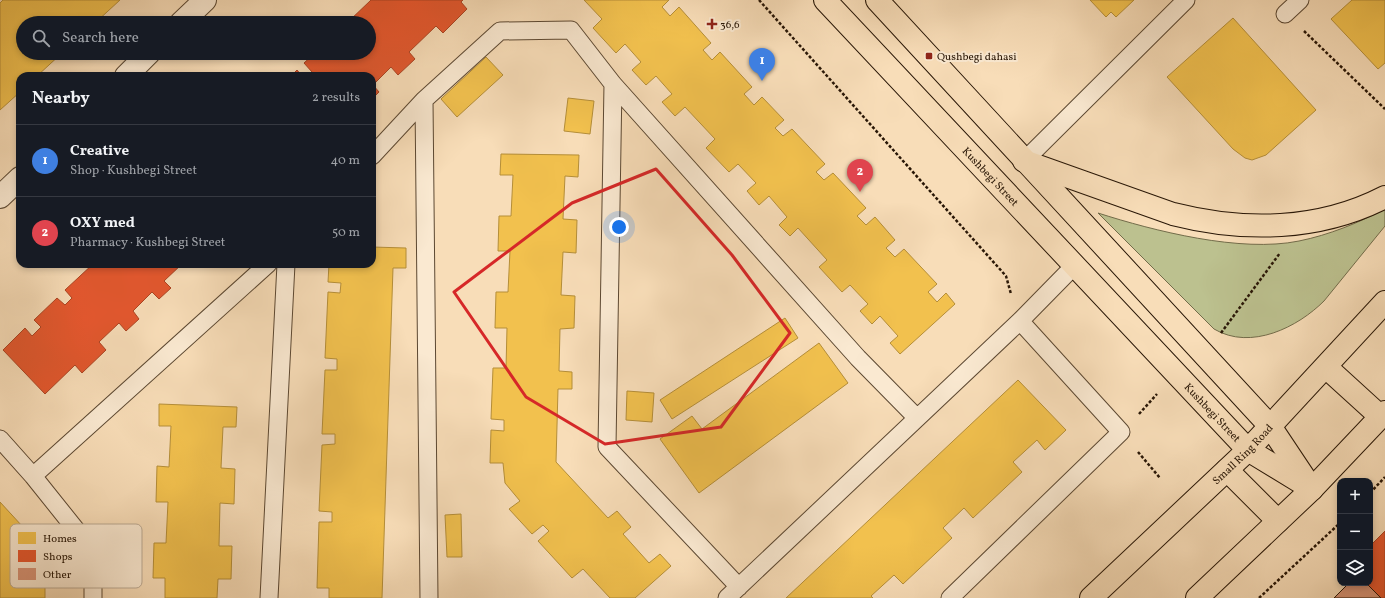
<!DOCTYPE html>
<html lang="en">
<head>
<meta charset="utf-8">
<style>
  body { margin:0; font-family:Vollkorn,serif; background:#242831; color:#f1f3f6 }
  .controls { position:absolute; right:12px; bottom:12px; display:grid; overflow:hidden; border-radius:8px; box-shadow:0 2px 6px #0003 }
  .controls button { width:36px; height:36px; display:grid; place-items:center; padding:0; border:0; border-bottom:1px solid #363941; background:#171b24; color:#f1f3f6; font:20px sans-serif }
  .you { position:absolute; left:619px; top:227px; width:14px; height:14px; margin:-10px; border:3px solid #fff; border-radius:50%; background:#1a73e8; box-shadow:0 0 0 6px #1a73e833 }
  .badge { display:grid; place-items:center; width:26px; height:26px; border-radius:50%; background:#0b8043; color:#fff; font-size:13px; font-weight:700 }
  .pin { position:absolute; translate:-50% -33px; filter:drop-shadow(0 1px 2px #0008) }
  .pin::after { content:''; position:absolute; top:21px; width:14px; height:12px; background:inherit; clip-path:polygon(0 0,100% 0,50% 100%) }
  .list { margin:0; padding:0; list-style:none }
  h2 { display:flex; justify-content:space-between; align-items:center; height:52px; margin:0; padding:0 16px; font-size:17px }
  h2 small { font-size:13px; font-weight:400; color:#9ea1a6 }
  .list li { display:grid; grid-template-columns:26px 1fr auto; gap:12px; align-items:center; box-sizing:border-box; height:72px; padding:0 16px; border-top:1px solid #363941 }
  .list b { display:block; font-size:15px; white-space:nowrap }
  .list p { margin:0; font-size:13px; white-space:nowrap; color:#9ea1a6 }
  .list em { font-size:13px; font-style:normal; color:#9ea1a6 }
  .icon { flex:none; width:22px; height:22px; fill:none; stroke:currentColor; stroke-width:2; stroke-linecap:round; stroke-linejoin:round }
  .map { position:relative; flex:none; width:1385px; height:598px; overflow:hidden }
  .search { position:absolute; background:#171b24; box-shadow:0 2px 6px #0003; left:16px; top:16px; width:360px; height:44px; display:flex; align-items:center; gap:10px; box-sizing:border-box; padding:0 14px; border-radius:22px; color:#9ea1a6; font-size:15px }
  .panel { position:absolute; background:#171b24; box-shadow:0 2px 6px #0003; left:16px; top:72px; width:360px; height:196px; border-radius:12px }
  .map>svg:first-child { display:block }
  .green { fill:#bcc18f; stroke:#726c4a }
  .homes { fill:#f2c14e; stroke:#b58e38 }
  .shops { fill:#e4572e; stroke:#ac4422 }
  .building { fill:#d89477; stroke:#281606 }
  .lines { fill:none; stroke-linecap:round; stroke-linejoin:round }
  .service-casing { stroke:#5c4832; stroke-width:19 }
  .minor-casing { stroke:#5c4832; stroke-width:24 }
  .primary-casing { stroke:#281606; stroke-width:24 }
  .trunk-casing { stroke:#281606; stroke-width:24 }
  .path { stroke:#281606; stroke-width:2.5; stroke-dasharray:3 2; stroke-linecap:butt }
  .service { stroke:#fae9d1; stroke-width:17 }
  .minor { stroke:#fae9d1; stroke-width:22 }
  .primary { stroke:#f8ddb8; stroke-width:22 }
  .trunk { stroke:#f8ddb8; stroke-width:22 }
  .marked { fill:none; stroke:#d62828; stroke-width:3; stroke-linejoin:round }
  .poi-dot { fill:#8f2418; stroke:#fae9d1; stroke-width:1.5 }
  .labels { text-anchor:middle; stroke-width:4; stroke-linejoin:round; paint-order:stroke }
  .poi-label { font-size:11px; fill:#281606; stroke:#fae9d1; text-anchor:start }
  .street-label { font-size:11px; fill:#281606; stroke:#fae9d1 }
  .key { fill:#fae9d1; stroke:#bbaa94; stroke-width:1 }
  .key-label { font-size:11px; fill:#281606 }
</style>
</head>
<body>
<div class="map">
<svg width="1385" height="598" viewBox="0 0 1385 598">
  <rect width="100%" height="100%" fill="#f8ddb8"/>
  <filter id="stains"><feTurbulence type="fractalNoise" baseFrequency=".005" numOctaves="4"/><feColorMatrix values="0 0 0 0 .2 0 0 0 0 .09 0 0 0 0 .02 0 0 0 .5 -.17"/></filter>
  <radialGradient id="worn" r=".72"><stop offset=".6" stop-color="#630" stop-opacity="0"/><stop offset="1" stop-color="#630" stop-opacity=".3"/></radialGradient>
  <!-- green -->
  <path class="green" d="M 1385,209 L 1385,226 L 1324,301 C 1298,327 1251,351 1214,329 L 1098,213 C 1154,231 1241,253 1299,241 C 1329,235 1358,223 1385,209 Z"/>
  <!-- homes -->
  <path class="homes" d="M 3,0 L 120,0 L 95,23 L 23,23 L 23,53 L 62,53 L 37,76 L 20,76 L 20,92 L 0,110 L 0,3 Z
    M 584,0 L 669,0 L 662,7 L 670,16 L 679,7 L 711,43 L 703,50 L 712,60 L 720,52 L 752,87 L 744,94 L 754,105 L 762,97 L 784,120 L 775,128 L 783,136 L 792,129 L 825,164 L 816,172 L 824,180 L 833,173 L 866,208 L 857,216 L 866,225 L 875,217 L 895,240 L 886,248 L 895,257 L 904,249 L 937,284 L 928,292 L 937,302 L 946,293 L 955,304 L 900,354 L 890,343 L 898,336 L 880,316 L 872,324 L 860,311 L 868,304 L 850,285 L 842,292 L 819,267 L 827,260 L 798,228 L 790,236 L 779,225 L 787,217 L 769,196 L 759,205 L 747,191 L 756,183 L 738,164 L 729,172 L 706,148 L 715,139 L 685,107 L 675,116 L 662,102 L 672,94 L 656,76 L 646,85 L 632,70 L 641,62 L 625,44 L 616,53 L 593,28 L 602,19 Z
    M 1090,0 L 1134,0 L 1116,17 L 1111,12 L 1106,17 Z
    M 1352,0 L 1385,0 L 1385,63 L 1378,69 L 1331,19 Z
    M 1233,18 L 1316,110 L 1266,155 L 1252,160 L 1245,158 L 1233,149 L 1167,77 Z
    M 486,57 L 503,75 L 457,117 L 441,99 Z
    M 568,98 L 594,101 L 590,134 L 564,131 Z
    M 501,154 L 579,155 L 578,177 L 565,176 L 563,219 L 577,220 L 576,253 L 563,252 L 561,295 L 575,296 L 574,328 L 560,329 L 559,371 L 572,372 L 572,389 L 558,389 L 556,462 L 608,518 L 617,511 L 631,527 L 623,534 L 649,563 L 660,554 L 671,566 L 635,598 L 610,598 L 583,569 L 572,578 L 538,541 L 549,531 L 543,525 L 532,534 L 509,509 L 520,501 L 505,483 L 503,463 L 490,463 L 491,430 L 504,431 L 504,420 L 491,419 L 493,368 L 506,368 L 507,328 L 495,328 L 496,292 L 508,292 L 510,251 L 498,251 L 499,216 L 511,216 L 513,175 L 500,175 Z
    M 372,247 L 406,248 L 406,268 L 393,268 L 382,598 L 329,598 L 329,588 L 317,588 L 319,522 L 332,522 L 332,512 L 319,511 L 322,445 L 335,444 L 335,434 L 322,434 L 325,370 L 337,370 L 337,359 L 325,358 L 328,292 L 340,293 L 341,283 L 328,282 L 329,264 L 372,264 Z
    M 785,318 L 798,338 L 672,419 L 660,400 Z
    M 819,343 L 848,383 L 699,493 L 660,439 L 692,416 L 702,429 Z
    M 1018,380 L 1066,430 L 1045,450 L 1037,440 L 1013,462 L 1022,472 L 973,518 L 964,508 L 943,528 L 952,538 L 903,584 L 894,575 L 871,596 L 873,598 L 786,598 Z
    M 627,391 L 654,393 L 652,422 L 626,420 Z
    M 159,404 L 237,407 L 236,427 L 223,427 L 221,468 L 235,469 L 234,504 L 220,503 L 219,546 L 232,546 L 231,579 L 218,579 L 217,598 L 165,598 L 165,578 L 153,578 L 154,543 L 166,543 L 168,502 L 156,502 L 157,466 L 169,467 L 171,426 L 159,426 Z
    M 0,502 L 34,539 L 43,552 L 45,567 L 45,598 L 0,598 Z
    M 461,514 L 462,557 L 447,557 L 445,515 Z"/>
  <!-- shops -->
  <path class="shops" d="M 371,0 L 463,0 L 461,2 L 467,9 L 443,33 L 436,26 L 409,52 L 415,59 L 398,75 L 391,67 L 373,85 L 379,92 L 372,99 L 372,76 L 307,76 L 312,72 L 304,63 L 315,53 L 369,53 L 369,23 L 348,22 Z
    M 297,70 L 302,76 L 291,76 Z
    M 93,264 L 182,264 L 164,281 L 171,288 L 159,299 L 152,292 L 133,311 L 139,319 L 126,331 L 119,323 L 99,342 L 106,350 L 82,373 L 75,365 L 45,394 L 3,350 L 25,328 L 32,336 L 41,327 L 34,320 L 57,298 L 65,305 L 72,298 L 65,290 Z
    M 1385,531 L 1385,598 L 1381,598 L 1366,583 L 1370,583 L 1370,546 Z"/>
  <!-- building -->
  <path class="building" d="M 1349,583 L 1366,583 L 1381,598 L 1334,598 Z"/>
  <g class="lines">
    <defs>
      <path id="service" d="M 1285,14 L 1300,0
        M 613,84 L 607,447 L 739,587
        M 424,100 L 429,598
        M 372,156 L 424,100 L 500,31 L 571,30 L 613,84 L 858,358 L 917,418
        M 1024,161 L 1186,0
        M 0,439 L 33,476 L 93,551 L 93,598
        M 33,476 L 268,264
        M 269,598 L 286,264
        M 727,598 L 1020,321 L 1075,265
        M 950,598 L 1121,432 L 1020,321"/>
      <path id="minor" d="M 181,23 L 205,0
        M 126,76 L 149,53
        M 0,197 L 20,178"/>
      <g id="primary">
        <path id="s1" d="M 825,0 L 1248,450 L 1312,489"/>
        <path d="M 877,0 L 1270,426 L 1308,483"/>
      </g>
      <g id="trunk">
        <path d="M 1024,161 L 1173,214 C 1244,232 1319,231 1385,197"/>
        <path d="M 1326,367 L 1381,417"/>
        <path d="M 1227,470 L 1278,521"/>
        <path id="s2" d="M 1091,598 L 1248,450 L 1385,302"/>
        <path d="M 1197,598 L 1312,489 L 1385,412"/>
      </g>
    </defs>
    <!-- service casing -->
    <use href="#service" class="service-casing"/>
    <!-- minor casing -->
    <use href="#minor" class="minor-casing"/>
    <!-- primary casing -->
    <use href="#primary" class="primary-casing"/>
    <!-- trunk casing -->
    <use href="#trunk" class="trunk-casing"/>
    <!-- path -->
    <path class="path" d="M 759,0 L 1006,276 L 1011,294
      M 1304,31 L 1385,109
      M 1221,333 L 1280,253
      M 1139,414 L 1157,394
      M 1138,452 L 1160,478
      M 1370,493 L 1385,477
      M 1259,598 L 1340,523"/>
    <!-- service -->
    <use href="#service" class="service"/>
    <!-- minor -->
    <use href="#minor" class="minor"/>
    <!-- primary -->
    <use href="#primary" class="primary"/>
    <!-- trunk -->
    <use href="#trunk" class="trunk"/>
  </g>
  <!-- marked area -->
  <path class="marked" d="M 656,169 L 732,255 L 790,333 L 721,427 L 605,444 L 526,397 L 454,292 L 572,203 Z"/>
  <!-- markers -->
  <g class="poi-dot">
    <path d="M710 18h4v4h4v4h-4v4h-4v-4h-4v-4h4z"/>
    <rect x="925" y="52" width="8" height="8" rx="2"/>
  </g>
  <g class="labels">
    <!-- poi labels -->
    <g class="poi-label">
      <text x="720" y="28">36,6</text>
      <text x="937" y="60">Qushbegi dahasi</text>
    </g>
    <!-- street labels -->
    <g class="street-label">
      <text dy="4" stroke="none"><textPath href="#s1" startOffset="242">Kushbegi Street</textPath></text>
      <text dy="4" stroke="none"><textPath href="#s1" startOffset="566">Kushbegi Street</textPath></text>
      <text dy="4" stroke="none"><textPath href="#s2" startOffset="209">Small Ring Road</textPath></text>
    </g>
  </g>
  <!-- legend -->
  <rect x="10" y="524" width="132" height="64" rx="6" class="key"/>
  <rect x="18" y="532" width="18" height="12" fill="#f2c14e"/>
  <rect x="18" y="550" width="18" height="12" fill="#e4572e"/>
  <rect x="18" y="568" width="18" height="12" fill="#d89477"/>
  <g class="key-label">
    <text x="43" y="542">Homes</text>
    <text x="43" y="560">Shops</text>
    <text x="43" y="578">Other</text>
  </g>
  <rect width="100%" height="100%" filter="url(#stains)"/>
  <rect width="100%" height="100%" fill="url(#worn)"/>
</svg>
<div class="controls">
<button>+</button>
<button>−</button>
<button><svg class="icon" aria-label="layers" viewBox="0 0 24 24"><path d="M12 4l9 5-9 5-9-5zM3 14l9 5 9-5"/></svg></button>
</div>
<div class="you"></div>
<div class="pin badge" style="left:762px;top:81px;background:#3f7fe0">1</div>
<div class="pin badge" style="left:860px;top:192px;background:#e0444e">2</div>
<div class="search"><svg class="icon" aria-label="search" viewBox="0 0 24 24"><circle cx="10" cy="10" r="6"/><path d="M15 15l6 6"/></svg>Search here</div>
<section class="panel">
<h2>Nearby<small>2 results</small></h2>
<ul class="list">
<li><span class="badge" style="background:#3f7fe0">1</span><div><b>Creative</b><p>Shop · Kushbegi Street</p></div><em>40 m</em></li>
<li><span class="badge" style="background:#e0444e">2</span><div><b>OXY med</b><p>Pharmacy · Kushbegi Street</p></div><em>50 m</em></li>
</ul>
</section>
</div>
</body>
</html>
